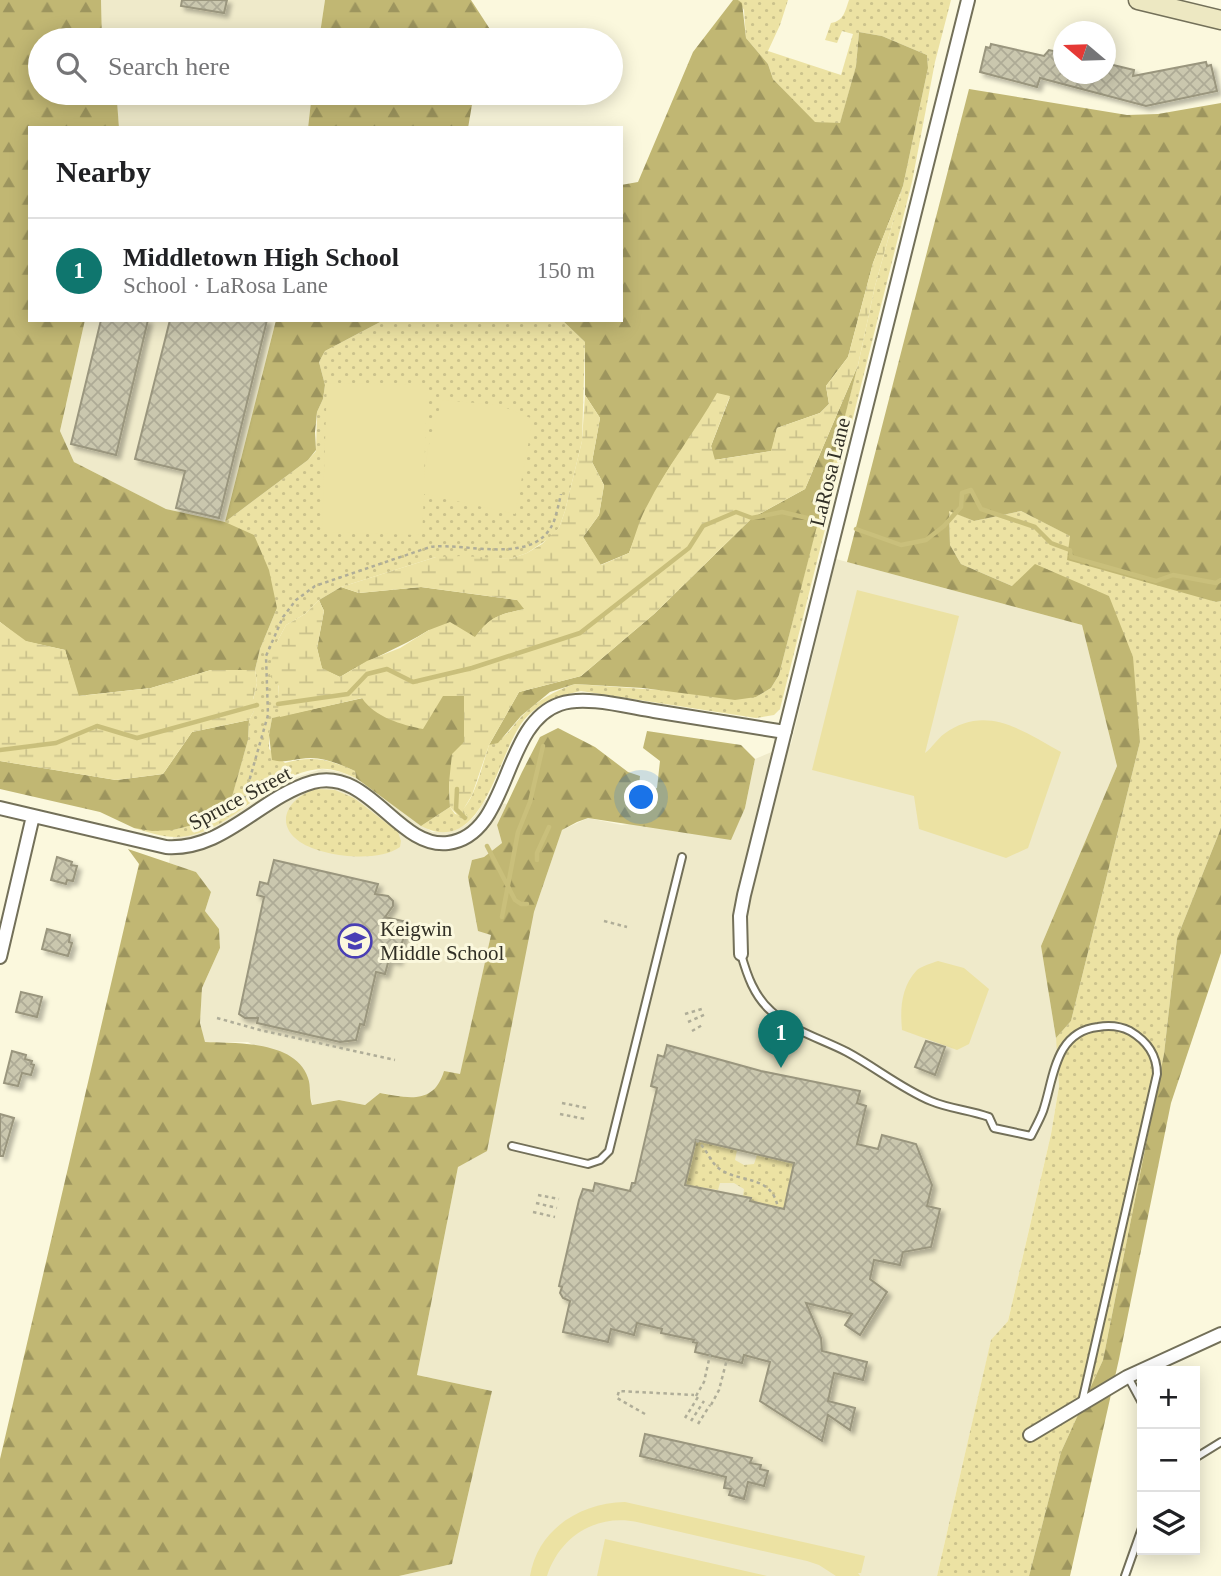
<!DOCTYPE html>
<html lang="en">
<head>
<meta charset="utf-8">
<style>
  body { margin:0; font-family:Georgia,serif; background:#f6f6f6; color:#202124 }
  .controls { position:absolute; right:21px; bottom:21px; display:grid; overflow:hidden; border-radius:0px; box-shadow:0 4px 18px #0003 }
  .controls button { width:63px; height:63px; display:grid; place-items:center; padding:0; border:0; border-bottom:2px solid #e0e0e0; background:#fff; color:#202124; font:35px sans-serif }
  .compass { position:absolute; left:1053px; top:21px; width:63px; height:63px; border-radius:50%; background:#fff; box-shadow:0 4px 18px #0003; rotate:289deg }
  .you { position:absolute; left:642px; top:798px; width:24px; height:24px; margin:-18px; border:5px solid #fff; border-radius:50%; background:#1a73e8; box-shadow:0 0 0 10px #1a73e833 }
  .badge { display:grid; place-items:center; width:46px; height:46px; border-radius:50%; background:#0f766e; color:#fff; font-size:23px; font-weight:700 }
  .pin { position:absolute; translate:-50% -58px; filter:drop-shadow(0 2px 4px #0008) }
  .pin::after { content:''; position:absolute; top:37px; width:24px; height:21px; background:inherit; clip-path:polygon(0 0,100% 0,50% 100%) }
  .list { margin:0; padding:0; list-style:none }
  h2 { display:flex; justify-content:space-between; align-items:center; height:91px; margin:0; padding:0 28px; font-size:30px }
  h2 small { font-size:23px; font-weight:400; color:#757577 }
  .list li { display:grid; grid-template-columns:46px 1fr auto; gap:21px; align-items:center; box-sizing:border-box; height:105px; padding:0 28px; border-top:2px solid #e0e0e0 }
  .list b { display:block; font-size:26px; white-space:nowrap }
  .list p { margin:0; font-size:23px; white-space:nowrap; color:#757577 }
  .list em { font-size:23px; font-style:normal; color:#757577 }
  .icon { flex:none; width:38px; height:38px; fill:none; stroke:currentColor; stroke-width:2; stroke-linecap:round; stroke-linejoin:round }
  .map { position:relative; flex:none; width:1221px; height:1576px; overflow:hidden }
  .search { position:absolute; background:#fff; box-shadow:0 4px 18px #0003; left:28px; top:28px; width:595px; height:77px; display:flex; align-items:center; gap:18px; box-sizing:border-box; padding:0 24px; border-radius:38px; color:#757577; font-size:26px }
  .panel { position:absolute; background:#fff; box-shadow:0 4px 18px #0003; left:28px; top:126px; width:595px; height:196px; border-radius:0px }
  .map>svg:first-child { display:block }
  .built { fill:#efeaca }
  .grass { fill:url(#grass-dots) }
  .forest { fill:url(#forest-firs) }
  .wetland { fill:url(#wetland-marsh) }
  .garden { fill:#ece2a3 }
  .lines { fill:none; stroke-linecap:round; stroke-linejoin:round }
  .stream { stroke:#c9bf7b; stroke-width:4.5 }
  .building { fill:url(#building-cross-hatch); stroke:#9a967e; stroke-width:2; fill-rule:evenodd; filter:url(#shadow) }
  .lane-casing { stroke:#737059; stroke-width:10 }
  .street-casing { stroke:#737059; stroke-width:16 }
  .secondary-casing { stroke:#737059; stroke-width:21 }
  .path { stroke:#afad98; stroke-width:2.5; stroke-dasharray:3.5 3.5; stroke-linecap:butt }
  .lane { stroke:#fff; stroke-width:6 }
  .street { stroke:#fff; stroke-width:12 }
  .secondary { stroke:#ede8c2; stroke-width:18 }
  .labels { text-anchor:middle; stroke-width:6; stroke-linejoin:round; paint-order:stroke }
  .street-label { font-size:21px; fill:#312f25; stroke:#fbf8dd }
  .poi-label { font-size:21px; fill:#312f25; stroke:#fbf8dd; text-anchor:start }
</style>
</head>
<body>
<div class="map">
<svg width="1221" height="1576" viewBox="0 0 1221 1576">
  <defs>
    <pattern id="grass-dots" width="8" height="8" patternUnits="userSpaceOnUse" patternTransform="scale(1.75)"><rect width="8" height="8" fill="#ece2a3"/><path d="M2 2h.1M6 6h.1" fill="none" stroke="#cbc28c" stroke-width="1.8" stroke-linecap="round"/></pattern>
    <pattern id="forest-firs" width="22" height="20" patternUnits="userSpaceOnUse" patternTransform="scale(1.75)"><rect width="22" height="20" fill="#c1b773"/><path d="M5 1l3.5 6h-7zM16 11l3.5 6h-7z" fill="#9d955e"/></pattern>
    <pattern id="wetland-marsh" width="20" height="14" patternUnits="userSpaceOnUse" patternTransform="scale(1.75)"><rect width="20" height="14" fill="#ece2a3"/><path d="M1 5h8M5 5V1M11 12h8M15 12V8" fill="none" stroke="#cbc28c"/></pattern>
    <pattern id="building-cross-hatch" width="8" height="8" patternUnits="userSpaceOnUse" patternTransform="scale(1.75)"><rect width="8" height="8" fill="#cac7ae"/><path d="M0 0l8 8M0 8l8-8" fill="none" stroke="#aeab96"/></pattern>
    <filter id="shadow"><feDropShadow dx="4" dy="4" stdDeviation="2" flood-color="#0004"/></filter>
  </defs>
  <rect width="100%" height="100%" fill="#fbf8dd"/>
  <!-- built -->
  <path class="built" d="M 101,0 L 325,0 L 319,40 L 102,40 Z
    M 109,93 L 312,93 L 308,128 L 119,128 L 117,101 Z
    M 85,320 L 276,320 L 225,522 L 166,509 L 74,462 L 60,431 Z
    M 836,559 L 1082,625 L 1117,766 L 1041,946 L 1058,1050 L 1059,1086 L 1051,1134 L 1008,1321 L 991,1341 L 937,1576 L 399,1576 L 452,1564 L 492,1391 L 417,1375 L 458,1167 L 534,912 L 562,830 L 588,818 L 622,825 L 745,808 L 755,759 L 791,744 Z
    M 322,769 L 340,772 L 356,778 L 432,832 L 455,830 L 465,825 L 475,816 L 485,800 L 507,804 L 497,825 L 502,843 L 484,857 L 472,860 L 491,935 L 460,1075 L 441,1082 L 428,1095 L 412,1098 L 381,1093 L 365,1105 L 339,1100 L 312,1105 L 308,1078 L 248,1042 L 204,1042 L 200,1023 L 202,988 L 220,948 L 219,929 L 205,911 L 211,892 L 196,872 L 169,863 L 173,837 L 185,836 L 216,826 L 290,779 Z"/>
  <!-- grass -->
  <path class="grass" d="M 738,0 L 788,0 L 780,25 L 768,51 L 841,75 L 853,34 L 842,31 L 837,43 L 825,40 L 831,23 C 844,21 845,11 849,0 L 951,0 L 935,62 L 912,182 L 780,709 L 774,715 L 756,718 L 581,691 C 558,696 540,702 524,720 C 497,753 484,859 421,826 L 450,807 L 455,814 L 468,817 L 462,810 C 475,799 483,762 489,745 C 505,741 511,727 522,716 C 538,700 554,691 575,684 L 756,697 L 771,688 L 779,675 L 817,524 L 819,524 L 822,515 L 819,514 L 858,365 L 875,286 L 903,186 L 928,68 L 927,55 L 882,36 L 859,32 L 856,66 L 840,124 L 814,122 L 773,79 L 768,64 L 746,38 L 744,10 Z
    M 384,320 L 562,320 L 585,342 L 582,441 L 565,511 L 559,528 L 551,537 L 527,553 L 510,559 L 436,557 L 341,587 L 319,600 L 305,614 L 286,625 L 277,642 L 279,698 L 274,708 L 280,708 L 280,717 L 272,718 L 269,735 L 269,749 L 285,763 C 312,755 331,760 355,771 L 356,778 C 344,773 332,768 320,769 C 266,773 232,836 176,837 C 162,837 147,832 134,828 L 173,830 L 197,824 L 217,814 L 230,803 L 248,740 L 249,720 L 254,711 L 253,700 L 257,683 L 255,670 L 260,649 L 277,608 L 225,522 L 308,460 L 316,451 L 317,412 L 323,399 L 325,385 L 319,362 L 325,351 Z
    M 949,510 L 974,521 L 1021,511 L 1071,536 L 1215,602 L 1221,601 L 1221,828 L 1177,938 L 1164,1054 L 1103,1360 L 1061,1452 L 1029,1576 L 937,1576 L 991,1340 L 1008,1321 L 1051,1134 L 1059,1086 L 1056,1038 L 1071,1021 L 1140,742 L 1109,596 L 1012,586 L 961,564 L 950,545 Z
    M 318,789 L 335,790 L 354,798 L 398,832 L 401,841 L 400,847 C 378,863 323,857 300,842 C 272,823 290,795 318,789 Z
    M 697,1134 L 708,1143 L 737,1150 L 735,1160 L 744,1165 L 754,1164 L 757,1155 L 785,1161 L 796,1157 L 784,1209 L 750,1201 L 750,1198 L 743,1196 L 744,1189 L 734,1183 L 720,1183 L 718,1190 L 685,1185 Z"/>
  <!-- forest -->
  <path class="forest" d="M 0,0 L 101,0 L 102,40 L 40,40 L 40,93 L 109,93 L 117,101 L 119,128 L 30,128 L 30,320 L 85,320 L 60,431 L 74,462 L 166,509 L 225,522 L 276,320 L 384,320 L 325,351 L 319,362 L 325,385 L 323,399 L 317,412 L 315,432 L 316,450 L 308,460 L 225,522 L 254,535 L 269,570 L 277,608 L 260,649 L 255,670 L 211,670 L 151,688 L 78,696 L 65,650 L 24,641 L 0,622 Z
    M 325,0 L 471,0 L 497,40 L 319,40 Z
    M 733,0 L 738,0 L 742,3 L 746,38 L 768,64 L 773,79 L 815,122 L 840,123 L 856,66 L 859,32 L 882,36 L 927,55 L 928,68 L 903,186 L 873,263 L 848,357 L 826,386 L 829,404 L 820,413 L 777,428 L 772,451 L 714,460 L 711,446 L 730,397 C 678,447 654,485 629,553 L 600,565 L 583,537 L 599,515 L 604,485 L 592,462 L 600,418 L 585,395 L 585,342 L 562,320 L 621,320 L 621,185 L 638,182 L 693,52 Z
    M 969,89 L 1127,115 L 1158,114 L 1221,103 L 1221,601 L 1216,602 L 1067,560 L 1070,536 L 1021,511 L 974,521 L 949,511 L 950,545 L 961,564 L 1012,586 L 1035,564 L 1109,596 L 1133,657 L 1140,742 L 1071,1021 L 1056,1038 L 1041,946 L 1117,766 L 1082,625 L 847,562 Z
    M 312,93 L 474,93 L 468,128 L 308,128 Z
    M 858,365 L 779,675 L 771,688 L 756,697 L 735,700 L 643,688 L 575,684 L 550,692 L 521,716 L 498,743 L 489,745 L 519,692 L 581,676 L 654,614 L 752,518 L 805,489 Z
    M 341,587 L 359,593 L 421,587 L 518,600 L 525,609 C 500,614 490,617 475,638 L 429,630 C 400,648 369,659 340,677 L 322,669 L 317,648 L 324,611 L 319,600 Z
    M 443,696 L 465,696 L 464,742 L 449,783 L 450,807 L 421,826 L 356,778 L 355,771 C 337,763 320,755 300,759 C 289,760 284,763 272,760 L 269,735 L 272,718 L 363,698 Z
    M 249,720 L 248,740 L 230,804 L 197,824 L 173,830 L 152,831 L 134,828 L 100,812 L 0,789 L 0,761 L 116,780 L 163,774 L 192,732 Z
    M 558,728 L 595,747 L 628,772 L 640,776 L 638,795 L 657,788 L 660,761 L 643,748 L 647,731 L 741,745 L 755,759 L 745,808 L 731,840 L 588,818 L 577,822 L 562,830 L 534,912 L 487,1151 L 458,1167 L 417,1375 L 492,1391 L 452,1564 L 399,1576 L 0,1576 L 0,1459 L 139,864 L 128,849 L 196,872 L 211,892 L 205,911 L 219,929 L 220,948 L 202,988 L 200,1023 L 205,1042 C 236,1043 296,1041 308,1078 C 311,1086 309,1096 312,1105 L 339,1100 L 365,1105 L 380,1093 C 408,1098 434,1105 444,1071 L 460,1074 L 491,935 L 478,931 L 468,877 L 472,860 L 484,857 L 502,843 L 497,825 L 522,772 L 540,737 Z
    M 1221,828 L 1221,953 L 1171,1103 L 1119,1359 L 1070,1576 L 1029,1576 L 1061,1452 L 1103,1360 L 1164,1054 L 1177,938 Z"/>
  <!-- wetland -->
  <path class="wetland" d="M 903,186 L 875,286 L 858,365 L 805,489 L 752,518 L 654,614 L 581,676 L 519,692 L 489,745 L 472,795 L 463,810 L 468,817 L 463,821 L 450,807 L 449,783 L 452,754 L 464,742 L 464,696 L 443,696 L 423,729 C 402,725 374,717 362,698 L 280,717 L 280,708 L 273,708 L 273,699 L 279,698 L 279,686 L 270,676 L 271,662 L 277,642 L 286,625 L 305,614 L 319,600 L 324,611 L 317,648 L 322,668 L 340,677 L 367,661 L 400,648 L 429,630 L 450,622 L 475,637 C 491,616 498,615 524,609 L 517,600 L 421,587 L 359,593 L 341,587 L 436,557 L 463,556 L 510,559 L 527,553 L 542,544 L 559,528 L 565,511 L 582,441 L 585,395 L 600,418 L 592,462 L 604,485 L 599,515 L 583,537 L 601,565 L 629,553 C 635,537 639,520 647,506 C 667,466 695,432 717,393 L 730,396 L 711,446 L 715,460 L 771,451 L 777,428 L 820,413 L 829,404 L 826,386 L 848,357 L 873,263 Z
    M 0,622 L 26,641 L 65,650 L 79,696 L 151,688 L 211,670 L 255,670 L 257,683 L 253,699 L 259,699 L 259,710 L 254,711 L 249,720 L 192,732 L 163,774 L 116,780 L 0,761 Z"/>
  <!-- garden -->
  <path class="garden" d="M 327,383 L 427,385 L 424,478 L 428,448 L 442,400 L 499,405 L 533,419 L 515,514 L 424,494 L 422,535 L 322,532 Z
    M 857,590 L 959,616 L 925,753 C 932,748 937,739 944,734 C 986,703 1023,731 1061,752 L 1028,848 L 1006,858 L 919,829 L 914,796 L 812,770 Z
    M 938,961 L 964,968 L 989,989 L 969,1044 L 957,1050 L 902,1030 C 900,1009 901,987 917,970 C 922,966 932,963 938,961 Z
    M 625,1502 L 865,1556 L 861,1573 L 858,1573 L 860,1576 L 836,1576 L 819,1565 L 807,1561 L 637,1522 C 596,1514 560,1536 547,1576 L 530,1576 C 538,1529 580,1503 625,1502 Z
    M 605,1539 L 767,1576 L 597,1576 Z"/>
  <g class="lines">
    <!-- stream -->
    <path class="stream" d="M 856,529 L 901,545 L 926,540 L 944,526 L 961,507 L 962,493 L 971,490 L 981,509 L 1035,527 L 1051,543 L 1070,550 L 1071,557 L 1156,581 L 1173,575 L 1216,583 L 1221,580
      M 278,704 L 348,694 L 367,674 L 387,669 L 413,682 L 472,668 L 580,633 L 689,548 L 703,526 L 736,512 L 752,518 L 782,512 L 820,521
      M 0,750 L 56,743 L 97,726 L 137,738 L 257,705
      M 457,789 L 456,809 L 465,818
      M 487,846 L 515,900 L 521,904 L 527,904
      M 537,860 L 537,853 L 549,827
      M 502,917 L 518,832 L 530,802 L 543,746"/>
  </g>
  <!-- building -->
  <path class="building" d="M 182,0 L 227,0 L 224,13 L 181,6 Z
    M 991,44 L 1044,56 L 1049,50 L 1063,53 L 1063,74 L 1105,74 L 1105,63 L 1134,70 L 1133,76 L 1206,62 L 1207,66 L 1211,65 L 1217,91 L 1146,106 L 1040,78 L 1037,87 L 980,72 L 986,47 L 990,48 Z
    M 101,320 L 148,320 L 116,455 L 71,444 Z
    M 170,320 L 267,320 L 219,518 L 176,508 L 185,471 L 135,459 Z
    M 57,857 L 72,862 L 71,865 L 77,866 L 73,881 L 67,880 L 66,884 L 51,880 Z
    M 274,860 L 378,884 L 375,894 L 388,896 L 393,901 L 393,906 L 385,917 L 407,922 L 398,961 L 389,959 L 385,974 L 376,972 L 364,1025 L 360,1024 L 356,1040 L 340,1042 L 257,1023 L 258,1018 L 245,1018 L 239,1014 L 264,897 L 257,895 L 260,882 L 268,884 Z
    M 47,929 L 70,935 L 69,942 L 72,943 L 68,956 L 42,949 Z
    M 21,992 L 42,997 L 37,1017 L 16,1012 Z
    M 926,1041 L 945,1047 L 935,1075 L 915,1067 Z
    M 667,1045 L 761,1071 L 860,1091 L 857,1103 L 866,1106 L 857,1144 L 878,1149 L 882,1135 L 916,1144 L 932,1185 L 927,1206 L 940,1209 L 931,1247 L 903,1252 L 900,1265 L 874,1260 L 870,1279 L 887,1292 L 860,1335 L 845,1325 L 852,1314 L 806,1303 L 821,1338 L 822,1351 L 867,1362 L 863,1380 L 834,1373 L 828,1401 L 855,1408 L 850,1430 L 828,1415 L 822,1441 L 760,1401 L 770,1362 L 744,1355 L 742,1363 L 695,1352 L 697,1343 L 693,1342 L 694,1340 L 661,1333 L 662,1329 L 637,1323 L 634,1335 L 611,1329 L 608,1342 L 563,1332 L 570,1301 L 563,1298 L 560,1293 L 562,1287 L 559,1286 L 579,1200 L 583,1189 L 593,1191 L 595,1183 L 630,1191 L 632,1183 L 635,1183 L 657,1088 L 651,1086 L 658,1055 L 664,1057 ZM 696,1140 L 794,1163 L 784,1209 L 750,1201 L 751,1198 L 685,1185 Z
    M 12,1051 L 26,1055 L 25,1059 L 32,1061 L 31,1064 L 34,1065 L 31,1075 L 22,1073 L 18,1086 L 4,1083 Z
    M 0,1114 L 14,1118 L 3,1156 L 0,1156 Z
    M 645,1434 L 752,1458 L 750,1463 L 761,1465 L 760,1469 L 768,1471 L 764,1486 L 748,1482 L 744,1499 L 729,1495 L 731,1489 L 724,1488 L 726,1477 L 640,1456 Z"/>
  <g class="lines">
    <defs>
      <path id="lane" d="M 741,954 C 747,975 754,996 771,1011 C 792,1031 822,1039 847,1052 C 875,1067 902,1089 931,1101 C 950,1109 970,1110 989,1117 L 994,1128 L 1031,1136 C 1035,1128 1040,1119 1043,1111 C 1054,1079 1054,1032 1098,1027 C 1109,1025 1120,1026 1130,1031 C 1147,1041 1157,1054 1157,1074 L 1082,1402
        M 512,1146 L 588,1164 L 600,1160 L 609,1151 L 682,857
        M 1128,1377 L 1142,1403
        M 1195,1458 L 1221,1442
        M 1125,1576 L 1142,1528"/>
      <path id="street" d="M 0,808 L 166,847 C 224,851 260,797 313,782 C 369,767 398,849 448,843 C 511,835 501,724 560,704 C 585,695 628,707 654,711 C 698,718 742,725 785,732
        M 741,954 L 740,916 L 744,895 L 968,0
        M 0,957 L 33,816
        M 1030,1435 L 1127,1377 L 1221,1334"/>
      <path id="secondary" d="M 1138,0 L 1221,20"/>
    </defs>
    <!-- lane casing -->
    <use href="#lane" class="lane-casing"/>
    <!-- street casing -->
    <use href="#street" class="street-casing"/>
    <!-- secondary casing -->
    <use href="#secondary" class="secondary-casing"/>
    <!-- path -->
    <path class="path" d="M 242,806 L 268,715 L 266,656 L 283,617 L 296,600 L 315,586 L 430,547 C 467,542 536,567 554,521 C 557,512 559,503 561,494
      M 604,921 L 627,927
      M 685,1014 L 705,1008
      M 217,1018 L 260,1030 L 395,1060
      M 688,1022 L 706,1014
      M 692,1031 L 704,1024
      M 562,1103 L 587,1108
      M 560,1114 L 585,1119
      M 696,1140 C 707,1148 710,1163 721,1170 C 742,1183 772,1175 778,1208
      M 538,1195 L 559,1199
      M 536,1203 L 557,1208
      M 533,1212 L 555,1217
      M 696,1396 L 704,1382 L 710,1355
      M 711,1405 L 719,1390 L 727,1359
      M 645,1414 L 617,1398 L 619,1391 L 694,1395
      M 685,1418 L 698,1397
      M 691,1421 L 704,1401
      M 698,1424 L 710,1405"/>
    <!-- lane -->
    <use href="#lane" class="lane"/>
    <!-- street -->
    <use href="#street" class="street"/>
    <!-- secondary -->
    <use href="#secondary" class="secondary"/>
  </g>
  <!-- icons -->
  <defs>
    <symbol id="school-ring" viewBox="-11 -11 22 22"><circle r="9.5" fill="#fbf8dd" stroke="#493eb4" stroke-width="1.5"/><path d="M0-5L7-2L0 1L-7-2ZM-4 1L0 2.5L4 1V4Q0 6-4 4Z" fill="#493eb4"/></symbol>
  </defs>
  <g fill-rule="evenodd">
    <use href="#school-ring" x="336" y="922" width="38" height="38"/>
  </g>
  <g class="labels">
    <!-- street labels -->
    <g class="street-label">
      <text transform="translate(830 472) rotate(-76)" y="7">LaRosa Lane</text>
      <text transform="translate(240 798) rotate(-28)" y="7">Spruce Street</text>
    </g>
    <!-- poi labels -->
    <g class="poi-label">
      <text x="380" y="936">Keigwin<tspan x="380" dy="24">Middle School</tspan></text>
    </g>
  </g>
</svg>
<div class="controls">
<button>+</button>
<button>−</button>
<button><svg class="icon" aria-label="layers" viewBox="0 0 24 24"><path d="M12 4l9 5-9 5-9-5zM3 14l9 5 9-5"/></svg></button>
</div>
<svg class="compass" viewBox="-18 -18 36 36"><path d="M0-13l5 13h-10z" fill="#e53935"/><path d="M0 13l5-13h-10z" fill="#757577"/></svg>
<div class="you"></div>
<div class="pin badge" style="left:781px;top:1068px">1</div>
<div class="search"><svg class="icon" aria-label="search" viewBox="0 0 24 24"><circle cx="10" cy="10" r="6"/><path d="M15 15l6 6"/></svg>Search here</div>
<section class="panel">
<h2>Nearby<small></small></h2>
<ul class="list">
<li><span class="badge">1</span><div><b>Middletown High School</b><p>School · LaRosa Lane</p></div><em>150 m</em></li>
</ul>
</section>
</div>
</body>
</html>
